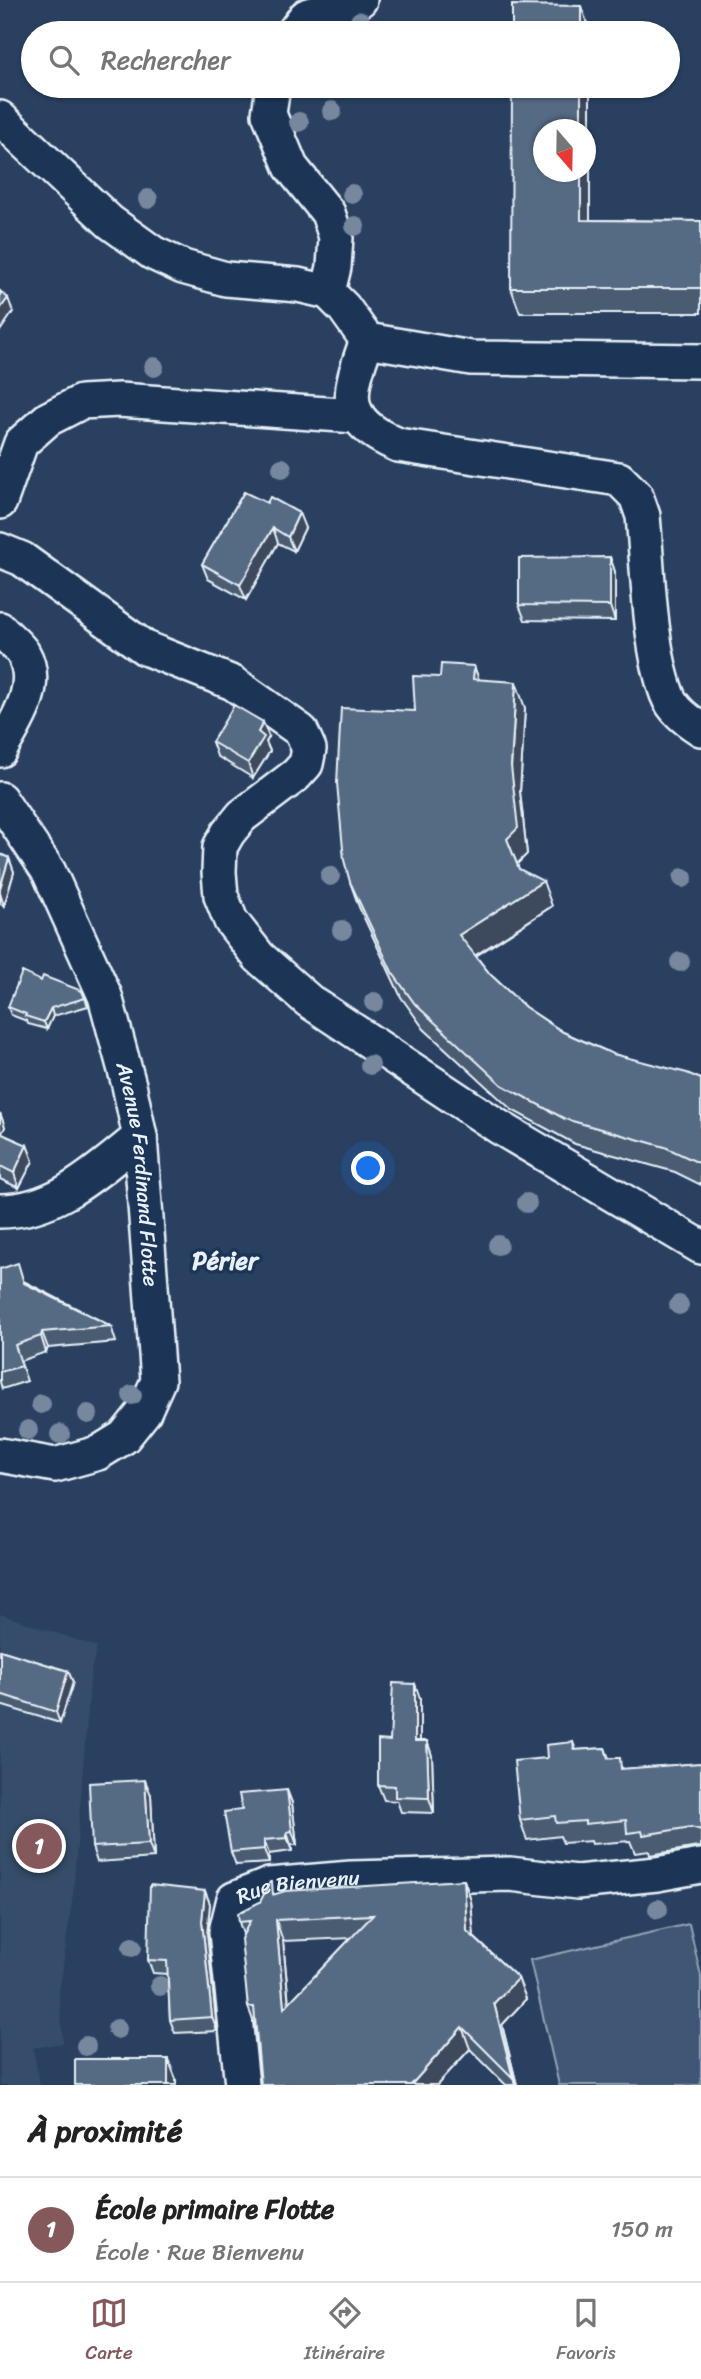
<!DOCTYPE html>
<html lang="fr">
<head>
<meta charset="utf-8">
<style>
  body { margin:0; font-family:Sriracha,sans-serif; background:#f6f6f6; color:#222 }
  .compass { position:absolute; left:533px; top:119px; width:63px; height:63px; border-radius:50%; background:#fff; box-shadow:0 2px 5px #0004; rotate:160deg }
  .you { position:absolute; left:369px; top:1169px; width:24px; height:24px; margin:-18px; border:5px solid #fff; border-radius:50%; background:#1a73e8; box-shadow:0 0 0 10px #1a73e833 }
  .badge { display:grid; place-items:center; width:46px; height:46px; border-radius:50%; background:#85585c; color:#fff; font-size:23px; font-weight:700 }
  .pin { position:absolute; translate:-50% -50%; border:4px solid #fff; box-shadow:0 2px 7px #0006 }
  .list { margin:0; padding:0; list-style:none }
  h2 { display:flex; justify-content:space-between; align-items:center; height:91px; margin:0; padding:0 28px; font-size:30px }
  h2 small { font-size:23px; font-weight:400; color:#767676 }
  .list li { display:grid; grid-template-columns:46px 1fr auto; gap:21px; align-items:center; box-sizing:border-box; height:105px; padding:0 28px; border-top:2px solid #e0e0e0 }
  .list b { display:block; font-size:26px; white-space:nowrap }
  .list p { margin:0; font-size:23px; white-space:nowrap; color:#767676 }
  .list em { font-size:23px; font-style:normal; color:#767676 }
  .icon { flex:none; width:38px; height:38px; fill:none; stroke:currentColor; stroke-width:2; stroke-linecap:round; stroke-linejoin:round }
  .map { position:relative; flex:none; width:701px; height:2085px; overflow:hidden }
  .search { position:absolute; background:#fff; box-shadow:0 2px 5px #0004; left:21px; right:21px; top:21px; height:77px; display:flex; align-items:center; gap:18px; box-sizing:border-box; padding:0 24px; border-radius:38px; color:#767676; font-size:26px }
  .sheet { height:196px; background:#fff }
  nav { display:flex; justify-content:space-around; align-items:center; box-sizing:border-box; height:98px; border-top:2px solid #e0e0e0; background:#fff; font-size:19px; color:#767676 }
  nav a { display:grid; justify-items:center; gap:4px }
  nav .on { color:#85585c }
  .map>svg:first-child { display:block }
  .built { fill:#364d6b }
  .grass { fill:#415774; stroke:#94a4b6; stroke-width:2 }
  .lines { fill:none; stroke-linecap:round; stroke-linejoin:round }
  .minor-casing { stroke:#e8f1f8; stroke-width:38 }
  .minor { stroke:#1d3557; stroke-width:33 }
  .tree { fill:#77889e }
  .wall { fill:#495b71; stroke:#e8f1f8; stroke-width:2; fill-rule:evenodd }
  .shaded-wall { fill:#3c4a5c; stroke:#e8f1f8; stroke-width:2 }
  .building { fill:#556a83; stroke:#e8f1f8; stroke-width:2; fill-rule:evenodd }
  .labels { text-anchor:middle; stroke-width:7; stroke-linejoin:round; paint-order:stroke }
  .street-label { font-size:21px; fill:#e8f1f8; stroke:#1d3557 }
  .quarter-label { font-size:24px; font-weight:bold; fill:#e8f1f8; stroke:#1d3557 }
</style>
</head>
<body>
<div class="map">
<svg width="701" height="2085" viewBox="0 0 701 2085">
  <rect width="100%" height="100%" fill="#294061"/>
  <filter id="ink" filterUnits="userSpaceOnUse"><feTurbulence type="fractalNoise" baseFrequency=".0143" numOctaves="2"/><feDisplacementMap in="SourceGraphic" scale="14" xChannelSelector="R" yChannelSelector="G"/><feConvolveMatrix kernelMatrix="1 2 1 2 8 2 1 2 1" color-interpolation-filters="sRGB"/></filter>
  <g filter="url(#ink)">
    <!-- built -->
    <path class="built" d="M 0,1614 L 97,1647 L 91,1670 L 73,1894 L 59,1994 L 63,2043 L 33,2048 L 40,2085 L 0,2085 Z"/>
    <!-- grass -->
    <path class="grass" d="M 689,1924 L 701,1976 L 701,2085 L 559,2085 L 530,1960 Z"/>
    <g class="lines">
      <defs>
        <g id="minor">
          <path d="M 293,33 L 306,16 L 360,0"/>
          <path d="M 273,86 L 269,114 L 291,167 L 328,213 L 336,237 L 334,267 L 328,292"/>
          <path d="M 0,118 L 110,222 L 153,253 L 183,267 L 226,279 L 298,285 L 328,292 L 344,308 L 367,340 C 348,393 338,419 398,445 L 619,479 L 636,496 L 643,516 C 648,569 649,646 667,694 C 673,710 687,720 701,729"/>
          <path d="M 367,340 L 471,358 L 701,361"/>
          <path d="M 0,502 L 21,443 L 48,419 L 81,402 L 119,400 L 356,416"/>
          <path d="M 0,550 L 22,559 L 145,648 L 233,683 L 301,731 L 309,749 L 306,764 L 296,775 L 242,816 L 228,833 L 220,847 L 219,872 L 221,896 L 231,921 L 259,957 L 309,1001 L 499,1127 L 701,1247"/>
          <path d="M 0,629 C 7,637 18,645 23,653 C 42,686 16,722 0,750"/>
          <path id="s1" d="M 0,799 L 49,872 L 105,996 L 129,1085 L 140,1137 L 158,1381 L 144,1412 L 124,1437 L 98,1453 L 55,1465 L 0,1455"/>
          <path d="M 0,1211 C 57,1211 97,1171 140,1137"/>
          <path id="s2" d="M 242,2085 L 226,1932 L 234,1899 L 269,1885 L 351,1878 L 510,1874 L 577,1882 L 657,1874 L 701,1866"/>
        </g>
      </defs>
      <!-- minor casing -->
      <use href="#minor" class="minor-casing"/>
      <!-- minor -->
      <use href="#minor" class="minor"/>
    </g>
    <!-- trees -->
    <g class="tree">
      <circle cx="360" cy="21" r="10"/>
      <circle cx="332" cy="111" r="10"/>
      <circle cx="299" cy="122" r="10"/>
      <circle cx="352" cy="194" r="10"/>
      <circle cx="148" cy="199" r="10"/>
      <circle cx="355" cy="226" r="10"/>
      <circle cx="154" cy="367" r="10"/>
      <circle cx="282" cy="468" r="10"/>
      <circle cx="330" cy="876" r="10"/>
      <circle cx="683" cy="878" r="10"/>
      <circle cx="342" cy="930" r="10"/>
      <circle cx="680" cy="962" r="10"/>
      <circle cx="374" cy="1002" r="10"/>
      <circle cx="370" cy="1065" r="10"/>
      <circle cx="527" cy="1203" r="10"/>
      <circle cx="498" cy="1245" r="10"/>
      <circle cx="679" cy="1305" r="10"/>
      <circle cx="132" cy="1395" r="10"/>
      <circle cx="41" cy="1404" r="10"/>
      <circle cx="88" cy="1414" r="10"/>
      <circle cx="28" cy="1430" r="10"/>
      <circle cx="60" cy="1434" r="10"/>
      <circle cx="658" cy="1909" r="10"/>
      <circle cx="132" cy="1947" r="10"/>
      <circle cx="160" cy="1986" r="10"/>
      <circle cx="117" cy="2029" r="10"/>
      <circle cx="86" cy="2046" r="10"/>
    </g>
    <!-- wall -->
    <path class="wall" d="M 590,220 L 701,221 L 701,313 L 520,313 L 511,288 Z
      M 244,492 L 305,528 L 294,551 L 278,543 L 246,600 L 208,579 L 202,564 Z
      M 610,557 L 615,572 L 615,621 L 525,620 L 519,605 Z
      M 474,666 L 479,680 L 525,708 L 520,792 L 527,854 L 517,864 L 519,869 L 552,906 L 476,956 L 490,974 L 525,1007 L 563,1032 L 613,1054 L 701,1079 L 701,1185 L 675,1172 L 575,1144 L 512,1110 L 424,1029 L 401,997 L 359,907 L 350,882 L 415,711 L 440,677 Z
      M 269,737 L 266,742 L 270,751 L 253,778 L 217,756 L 212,742 Z
      M 0,854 L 9,858 L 14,872 L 4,906 L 0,904 Z
      M 41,981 L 82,991 L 88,1006 L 53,1016 L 47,1029 L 28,1024 L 27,1021 L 11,1015 L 8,1007 Z
      M 0,1113 L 5,1127 L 1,1134 L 27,1145 L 33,1161 L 19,1188 L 0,1179 Z
      M 0,1269 L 111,1326 L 116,1342 L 48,1348 L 46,1352 L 20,1361 L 27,1381 L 2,1389 L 0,1382 Z
      M 0,1650 L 68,1671 L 73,1682 L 60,1723 L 0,1705 Z
      M 415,1684 L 420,1699 L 420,1741 L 427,1741 L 432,1756 L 434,1813 L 401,1812 L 397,1801 L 384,1800 L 378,1785 L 390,1741 Z
      M 573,1742 L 576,1750 L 605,1748 L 609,1758 L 624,1769 L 701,1763 L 701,1848 L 698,1847 L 650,1855 L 649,1851 L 635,1853 L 630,1841 L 592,1844 L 591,1841 L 563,1843 L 560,1836 L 527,1840 L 520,1820 L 547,1758 Z
      M 287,1790 L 292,1803 L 297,1845 L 291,1845 L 292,1851 L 269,1854 L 269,1863 L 236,1865 L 231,1852 L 242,1810 Z
      M 151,1795 L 154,1858 L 97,1862 L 92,1847 Z
      M 464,1880 L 471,1901 L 474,1937 L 518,1978 L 526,1999 L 502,2025 L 517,2085 L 506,2085 L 470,2049 L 437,2085 L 261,2085 L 256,2028 L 248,2007 L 243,1934 L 239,1922 L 276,1894 ZM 351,1938 L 289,2003 L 283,1941 Z
      M 205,1891 L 210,1904 L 207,1934 L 217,2031 L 175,2033 L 170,2020 L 168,1974 L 153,1973 L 148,1960 Z"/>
    <!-- shaded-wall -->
    <path class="shaded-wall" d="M 581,6 L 590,31 L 590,33 L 581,33 Z
      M 581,86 L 590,86 L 590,245 L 581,220 L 581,172 L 585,172 L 585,130 L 581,130 Z
      M 8,298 L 13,312 L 0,331 L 0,309 Z
      M 299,513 L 305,528 L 294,551 L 288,537 Z
      M 273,528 L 278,543 L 246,600 L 240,585 Z
      M 610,557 L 615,572 L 615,621 L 610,606 Z
      M 474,666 L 483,691 L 473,679 Z
      M 516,682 L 525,708 L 520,792 L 527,854 L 517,864 L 507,839 Z
      M 263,722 L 269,737 L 266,742 L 270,751 L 253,778 L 248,763 L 258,732 Z
      M 9,858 L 14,872 L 4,906 L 0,893 L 0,888 Z
      M 543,881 L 552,906 L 468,960 L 459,935 Z
      M 51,1008 L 53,1016 L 47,1029 L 44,1022 Z
      M 0,1113 L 5,1127 L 0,1137 Z
      M 27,1145 L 33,1161 L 19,1188 L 14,1173 Z
      M 42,1332 L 48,1348 L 46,1352 L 41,1336 Z
      M 68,1671 L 73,1682 L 60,1723 L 56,1712 Z
      M 415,1684 L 420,1699 L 420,1756 L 415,1741 Z
      M 427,1741 L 432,1756 L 434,1813 L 429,1798 Z
      M 145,1780 L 151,1795 L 154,1858 L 149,1844 Z
      M 287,1790 L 292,1803 L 297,1845 L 292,1831 Z
      M 287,1832 L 291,1845 L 292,1851 L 287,1838 Z
      M 264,1840 L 269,1854 L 269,1863 L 264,1849 Z
      M 464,1880 L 471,1901 L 475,1952 L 467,1931 Z
      M 205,1891 L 210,1904 L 207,1934 L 217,2031 L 212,2017 L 202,1921 Z
      M 276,1920 L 283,1941 L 291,2029 L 284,2008 Z
      M 518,1978 L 526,1999 L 502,2025 L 517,2085 L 515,2085 L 494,2003 Z
      M 462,2027 L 470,2049 L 437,2085 L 411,2085 Z
      M 168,2059 L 176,2079 L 176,2085 L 168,2085 Z"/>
    <!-- building -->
    <path class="building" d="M 512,5 L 581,6 L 581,33 L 512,33 Z
      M 512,86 L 581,86 L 581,130 L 543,130 L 543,172 L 581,172 L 581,220 L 701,221 L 701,288 L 511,288 Z
      M 0,291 L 8,298 L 0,309 Z
      M 244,492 L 267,503 L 270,497 L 299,513 L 288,537 L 273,528 L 240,585 L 202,564 Z
      M 610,557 L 610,606 L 519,605 L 519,558 Z
      M 441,664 L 474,666 L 473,679 L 516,682 L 511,766 L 518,828 L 507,839 L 519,869 L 543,881 L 459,935 L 490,974 L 525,1007 L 563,1032 L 613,1054 L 687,1073 L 701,1079 L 701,1164 L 665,1147 L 565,1119 L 502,1085 L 415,1004 L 392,972 L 350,882 L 344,860 L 337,783 L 341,708 L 415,711 L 413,676 L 440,677 Z
      M 234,705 L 263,722 L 258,732 L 264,737 L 248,763 L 212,742 Z
      M 0,854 L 9,858 L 0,888 Z
      M 22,972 L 41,981 L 43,976 L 82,991 L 85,998 L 51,1008 L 44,1022 L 25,1016 L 26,1014 L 8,1007 Z
      M 0,1133 L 27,1145 L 14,1173 L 0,1166 Z
      M 18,1263 L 24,1283 L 111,1326 L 42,1332 L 41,1336 L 15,1345 L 22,1366 L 0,1372 L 0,1269 Z
      M 0,1650 L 68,1671 L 56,1712 L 0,1694 Z
      M 393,1683 L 415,1684 L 415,1741 L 427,1741 L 429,1798 L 395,1797 L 395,1786 L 378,1785 L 378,1740 L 390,1741 Z
      M 573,1742 L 574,1750 L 605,1748 L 608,1758 L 620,1758 L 621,1769 L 701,1763 L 701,1830 L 691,1827 L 643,1835 L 642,1831 L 627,1833 L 626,1820 L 585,1824 L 585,1821 L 556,1823 L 555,1816 L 520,1820 L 514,1761 L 547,1758 L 546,1745 Z
      M 145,1780 L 149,1844 L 92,1847 L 89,1783 Z
      M 287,1790 L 292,1831 L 287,1832 L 287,1838 L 264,1840 L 264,1849 L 231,1852 L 224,1812 L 242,1810 L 239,1794 Z
      M 464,1880 L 467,1931 L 518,1978 L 494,2003 L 513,2078 L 462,2027 L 411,2085 L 261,2085 L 254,2007 L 248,2007 L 241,1939 L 250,1921 L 239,1922 L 238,1913 L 260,1902 L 270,1882 L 272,1882 L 273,1895 L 285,1891 ZM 373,1915 L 284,2008 L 276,1920 Z
      M 150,1885 L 205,1891 L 202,1921 L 212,2017 L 170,2020 L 167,1961 L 148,1960 Z
      M 75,2059 L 168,2059 L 168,2085 L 75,2085 Z"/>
  </g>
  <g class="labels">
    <!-- street labels -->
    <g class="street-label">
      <text dy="7" stroke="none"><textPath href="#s1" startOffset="406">Avenue Ferdinand Flotte</textPath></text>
      <text dy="7" stroke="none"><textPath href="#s2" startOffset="254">Rue Bienvenu</textPath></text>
    </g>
    <!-- quarter labels -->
    <g class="quarter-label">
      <text x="225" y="1269">Périer</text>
    </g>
  </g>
</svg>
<svg class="compass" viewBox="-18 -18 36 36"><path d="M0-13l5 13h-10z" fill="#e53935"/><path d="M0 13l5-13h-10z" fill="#767676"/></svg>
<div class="you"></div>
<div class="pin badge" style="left:39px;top:1846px">1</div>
<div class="search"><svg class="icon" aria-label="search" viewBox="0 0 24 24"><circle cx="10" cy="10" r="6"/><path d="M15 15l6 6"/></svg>Rechercher</div>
</div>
<section class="sheet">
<h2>À proximité<small></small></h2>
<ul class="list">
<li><span class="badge">1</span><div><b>École primaire Flotte</b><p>École · Rue Bienvenu</p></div><em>150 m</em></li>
</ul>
</section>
<nav>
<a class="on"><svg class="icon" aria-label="map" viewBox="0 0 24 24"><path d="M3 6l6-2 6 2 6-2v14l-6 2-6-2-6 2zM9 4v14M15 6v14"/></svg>Carte</a>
<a><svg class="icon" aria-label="directions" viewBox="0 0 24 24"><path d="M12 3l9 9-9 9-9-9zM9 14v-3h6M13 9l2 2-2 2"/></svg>Itinéraire</a>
<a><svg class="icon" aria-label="saved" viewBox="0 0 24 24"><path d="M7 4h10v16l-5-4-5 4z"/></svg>Favoris</a>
</nav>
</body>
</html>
